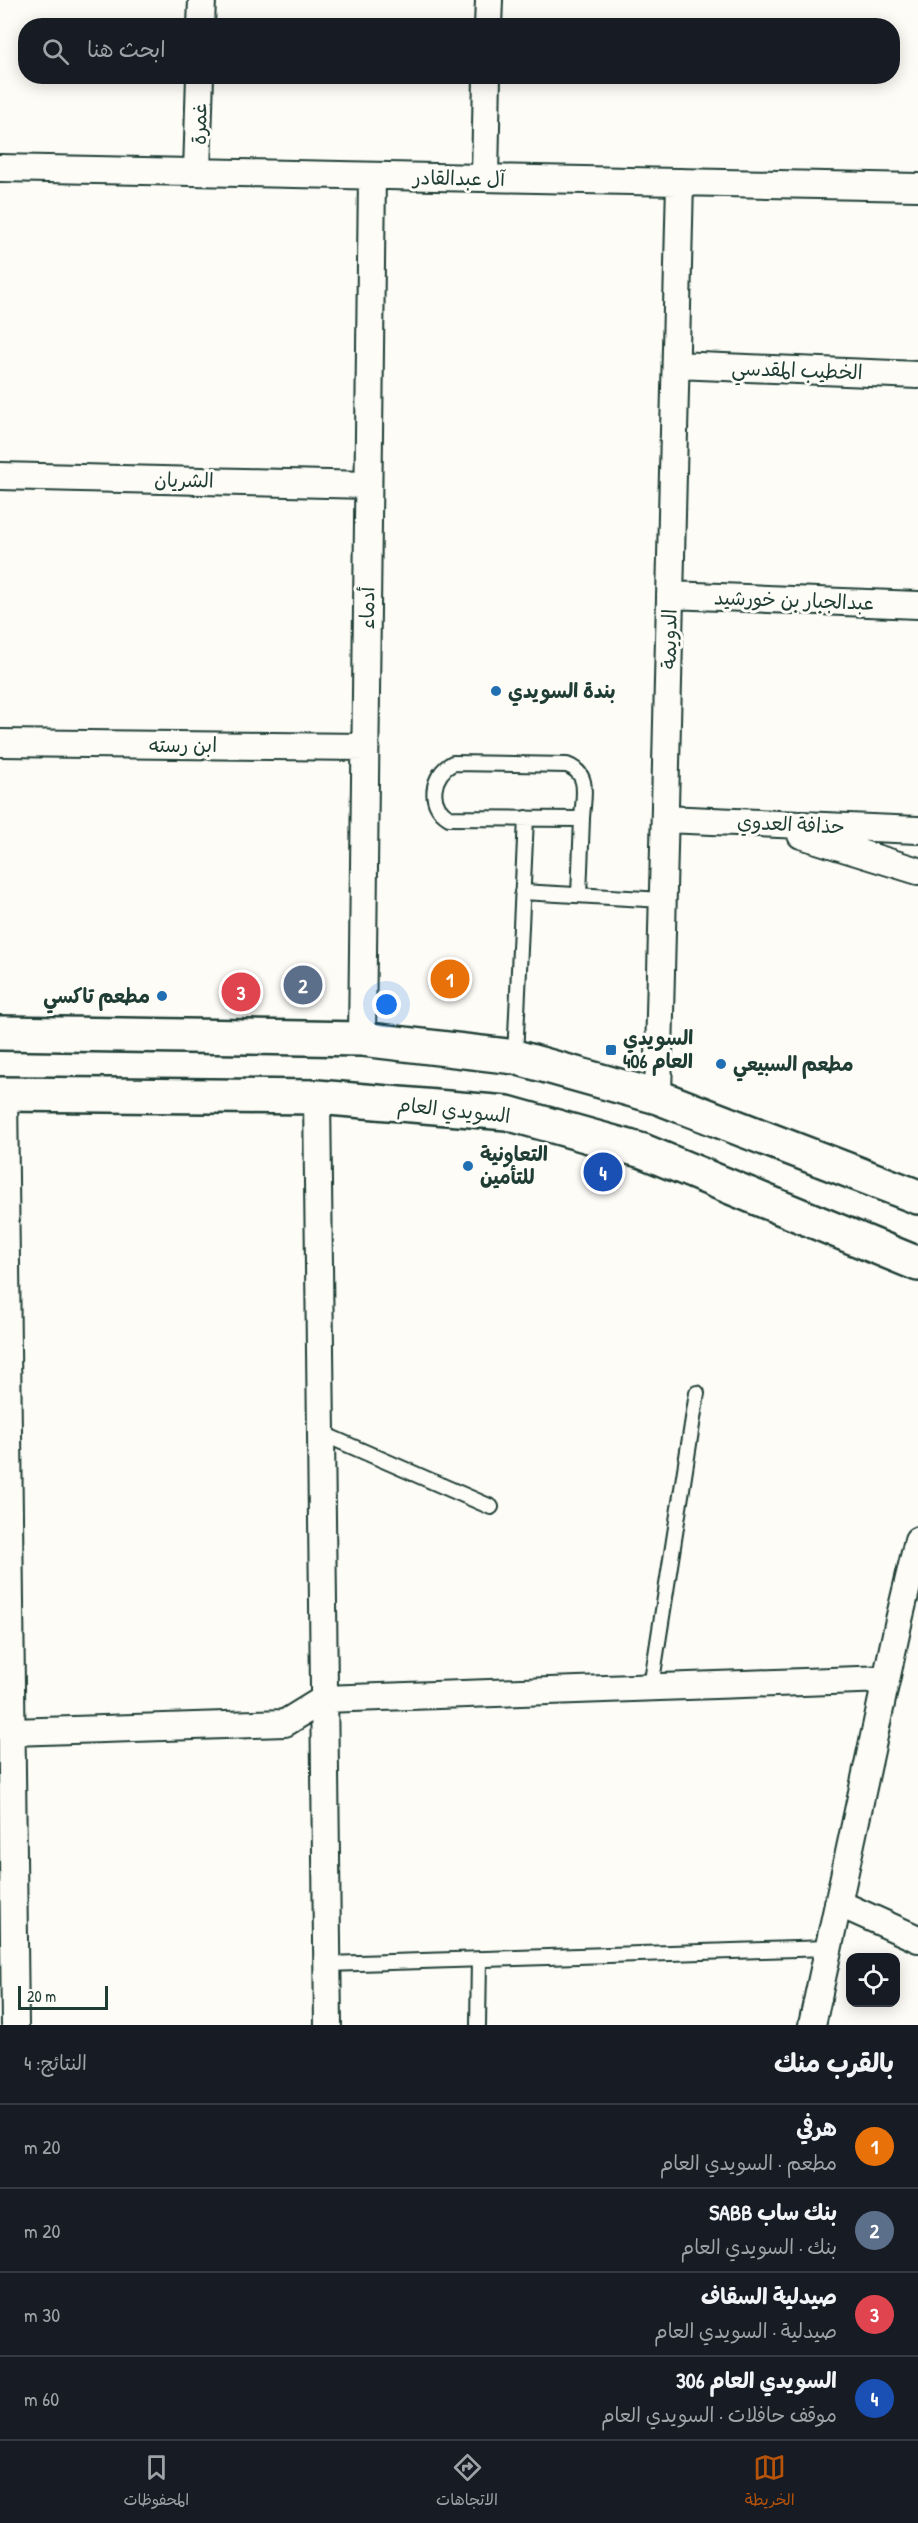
<!DOCTYPE html>
<html lang="ar">
<head>
<meta charset="utf-8">
<style>
  body { margin:0; font-family:"Patrick Hand","Playpen Sans Arabic",sans-serif; background:#242831; color:#f1f3f6; direction:rtl }
  .controls { position:absolute; right:18px; bottom:18px; display:grid; overflow:hidden; border-radius:12px; box-shadow:0 3px 15px #0003 }
  .controls button { width:54px; height:54px; display:grid; place-items:center; padding:0; border:0; border-bottom:2px solid #363941; background:#171b24; color:#f1f3f6; font:30px sans-serif }
  .scale { position:absolute; left:18px; bottom:15px; width:90px; box-sizing:border-box; padding-left:6px; border:3px solid #1f3d34; border-top:0; font-size:16px; line-height:21px; white-space:nowrap; color:#1f3d34; -webkit-text-stroke:4px #fdfcf7; paint-order:stroke }
  .you { position:absolute; left:387px; top:1005px; width:21px; height:21px; margin:-15px; border:4px solid #fff; border-radius:50%; background:#1a73e8; box-shadow:0 0 0 9px #1a73e833 }
  .badge { display:grid; place-items:center; width:39px; height:39px; border-radius:50%; background:#b45309; color:#fff; font-size:20px; font-weight:700 }
  .pin { position:absolute; translate:-50% -50%; border:3px solid #fff; box-shadow:0 2px 6px #0006 }
  .list { margin:0; padding:0; list-style:none }
  h2 { display:flex; justify-content:space-between; align-items:center; height:78px; margin:0; padding:0 24px; font-size:26px }
  h2 small { font-size:20px; font-weight:400; color:#9ea1a6 }
  .list li { display:grid; grid-template-columns:39px 1fr auto; gap:18px; align-items:center; box-sizing:border-box; height:84px; padding:0 24px; border-top:2px solid #363941 }
  .list b { display:block; font-size:22px; white-space:nowrap }
  .list p { margin:0; font-size:20px; white-space:nowrap; color:#9ea1a6 }
  .list em { font-size:20px; font-style:normal; color:#9ea1a6 }
  .icon { flex:none; width:33px; height:33px; fill:none; stroke:currentColor; stroke-width:2; stroke-linecap:round; stroke-linejoin:round }
  .map { position:relative; flex:none; width:918px; height:2025px; overflow:hidden; direction:ltr }
  .search { position:absolute; background:#171b24; box-shadow:0 3px 15px #0003; left:18px; right:18px; top:18px; height:66px; display:flex; align-items:center; gap:15px; box-sizing:border-box; padding:0 21px; border-radius:24px; color:#9ea1a6; font-size:22px }
  .sheet { height:414px; background:#171b24 }
  nav { display:flex; justify-content:space-around; align-items:center; box-sizing:border-box; height:84px; border-top:2px solid #363941; background:#171b24; font-size:16px; color:#9ea1a6 }
  nav a { display:grid; justify-items:center; gap:3px }
  nav .on { color:#b45309 }
  .map>svg:first-child { display:block }
  .lines { fill:none; stroke-linecap:round; stroke-linejoin:round }
  .lane-casing { stroke:#1f3d34; stroke-width:18 }
  .street-casing { stroke:#1f3d34; stroke-width:30 }
  .primary-casing { stroke:#1f3d34; stroke-width:38 }
  .lane { stroke:#fdfcf7; stroke-width:14 }
  .street { stroke:#fdfcf7; stroke-width:26 }
  .primary { stroke:#fdfcf7; stroke-width:33 }
  .poi-dot { fill:#1f6fb2; stroke:#fdfcf7; stroke-width:2 }
  .labels { text-anchor:middle; stroke-width:6; stroke-linejoin:round; paint-order:stroke }
  .street-label { font-size:20px; fill:#1f3d34; stroke:#fdfcf7 }
  .poi-label { font-size:20px; font-weight:bold; fill:#1f3d34; stroke:#fdfcf7; text-anchor:start }
</style>
</head>
<body>
<div class="map">
<svg width="918" height="2025" viewBox="0 0 918 2025">
  <rect width="100%" height="100%" fill="#fdfcf7"/>
  <filter id="ink" filterUnits="userSpaceOnUse"><feTurbulence type="fractalNoise" baseFrequency=".0167" numOctaves="2"/><feDisplacementMap in="SourceGraphic" scale="12" xChannelSelector="R" yChannelSelector="G"/><feConvolveMatrix kernelMatrix="1 2 1 2 8 2 1 2 1" color-interpolation-filters="sRGB"/></filter>
  <g filter="url(#ink)">
    <g class="lines">
      <defs>
        <path id="lane" d="M 522,892 L 663,900
          M 579,895 L 582,819 L 449,818 C 427,805 431,775 453,763 L 567,765 C 591,774 583,797 582,819
          M 515,1057 L 526,818
          M 321,1433 L 491,1507
          M 651,1687 L 697,1393
          M 327,1964 L 829,1948
          M 478,2025 L 479,1959"/>
        <path id="street" d="M 201,26 L 202,0
          M 488,26 L 489,0
          M 0,168 L 918,187
          M 197,172 L 200,76
          M 485,178 L 487,76
          M 676,365 L 918,375
          M 0,476 L 368,485
          M 670,595 L 918,605
          M 0,743 L 365,747
          M 665,819 L 918,830
          M 801,835 L 918,871
          M 362,1039 L 372,176
          M 4,1094 L 15,2025
          M 317,1097 L 328,2025
          M 658,1097 L 680,182
          M 12,1732 L 285,1723 L 324,1699 L 886,1679
          M 838,1903 L 918,1939
          M 812,2025 L 899,1620 L 918,1540"/>
        <path id="primary" d="M 0,1033 L 362,1039 L 515,1057 L 658,1097 L 918,1197
          M 0,1094 L 317,1097 L 507,1113 L 643,1151 L 918,1264"/>
      </defs>
      <!-- lane casing -->
      <use href="#lane" class="lane-casing"/>
      <!-- street casing -->
      <use href="#street" class="street-casing"/>
      <!-- primary casing -->
      <use href="#primary" class="primary-casing"/>
      <!-- lane -->
      <use href="#lane" class="lane"/>
      <!-- street -->
      <use href="#street" class="street"/>
      <!-- primary -->
      <use href="#primary" class="primary"/>
    </g>
  </g>
  <!-- markers -->
  <g class="poi-dot">
    <circle cx="496" cy="691" r="6"/>
    <circle cx="162" cy="996" r="6"/>
    <rect x="605" y="1044" width="12" height="12" rx="3"/>
    <circle cx="721" cy="1064" r="6"/>
    <circle cx="468" cy="1166" r="6"/>
  </g>
  <g class="labels">
    <!-- street labels -->
    <g class="street-label">
      <text transform="translate(199 124) rotate(-89)" y="7">غمرة</text>
      <text transform="translate(459 178) rotate(1)" y="7">آل عبدالقادر</text>
      <text transform="translate(797 370) rotate(2)" y="7">الخطيب المقدسي</text>
      <text transform="translate(184 480) rotate(1)" y="7">الشريان</text>
      <text transform="translate(794 600) rotate(2)" y="7">عبدالجبار بن خورشيد</text>
      <text transform="translate(367 608) rotate(-89)" y="7">أدماء</text>
      <text transform="translate(669 639) rotate(-89)" y="7">الدويمة</text>
      <text x="183" y="752">ابن رسته</text>
      <text transform="translate(791 824) rotate(3)" y="7">حذافة العدوي</text>
      <text transform="translate(454 1110) rotate(6)" y="7">السويدي العام</text>
    </g>
    <!-- poi labels -->
    <g class="poi-label">
      <text x="508" y="698">بندة السويدي</text>
      <text x="150" y="1003" text-anchor="end">مطعم تاكسي</text>
      <text x="623" y="1045">السويدي<tspan x="623" dy="23">العام 406</tspan></text>
      <text x="733" y="1071">مطعم السبيعي</text>
      <text x="480" y="1161">التعاونية<tspan x="480" dy="23">للتأمين</tspan></text>
    </g>
  </g>
</svg>
<div class="controls">
<button><svg class="icon" aria-label="locate" viewBox="0 0 24 24"><circle cx="12" cy="12" r="6"/><path d="M12 2v4M12 18v4M2 12h4M18 12h4"/></svg></button>
</div>
<div class="scale">20 m</div>
<div class="you"></div>
<div class="pin badge" style="left:450px;top:979px;background:#e8710a">1</div>
<div class="pin badge" style="left:303px;top:985px;background:#5c6f8a">2</div>
<div class="pin badge" style="left:241px;top:992px;background:#e0444e">3</div>
<div class="pin badge" style="left:603px;top:1172px;background:#1a4fb4">4</div>
<div class="search"><svg class="icon" aria-label="search" viewBox="0 0 24 24"><circle cx="10" cy="10" r="6"/><path d="M15 15l6 6"/></svg>ابحث هنا</div>
</div>
<section class="sheet">
<h2>بالقرب منك<small>النتائج: 4</small></h2>
<ul class="list">
<li><span class="badge" style="background:#e8710a">1</span><div><b>هرفي</b><p>مطعم · السويدي العام</p></div><em>20 m</em></li>
<li><span class="badge" style="background:#5c6f8a">2</span><div><b>بنك ساب SABB</b><p>بنك · السويدي العام</p></div><em>20 m</em></li>
<li><span class="badge" style="background:#e0444e">3</span><div><b>صيدلية السقاف</b><p>صيدلية · السويدي العام</p></div><em>30 m</em></li>
<li><span class="badge" style="background:#1a4fb4">4</span><div><b>السويدي العام 306</b><p>موقف حافلات · السويدي العام</p></div><em>60 m</em></li>
</ul>
</section>
<nav>
<a class="on"><svg class="icon" aria-label="map" viewBox="0 0 24 24"><path d="M3 6l6-2 6 2 6-2v14l-6 2-6-2-6 2zM9 4v14M15 6v14"/></svg>الخريطة</a>
<a><svg class="icon" aria-label="directions" viewBox="0 0 24 24"><path d="M12 3l9 9-9 9-9-9zM9 14v-3h6M13 9l2 2-2 2"/></svg>الاتجاهات</a>
<a><svg class="icon" aria-label="saved" viewBox="0 0 24 24"><path d="M7 4h10v16l-5-4-5 4z"/></svg>المحفوظات</a>
</nav>
</body>
</html>
